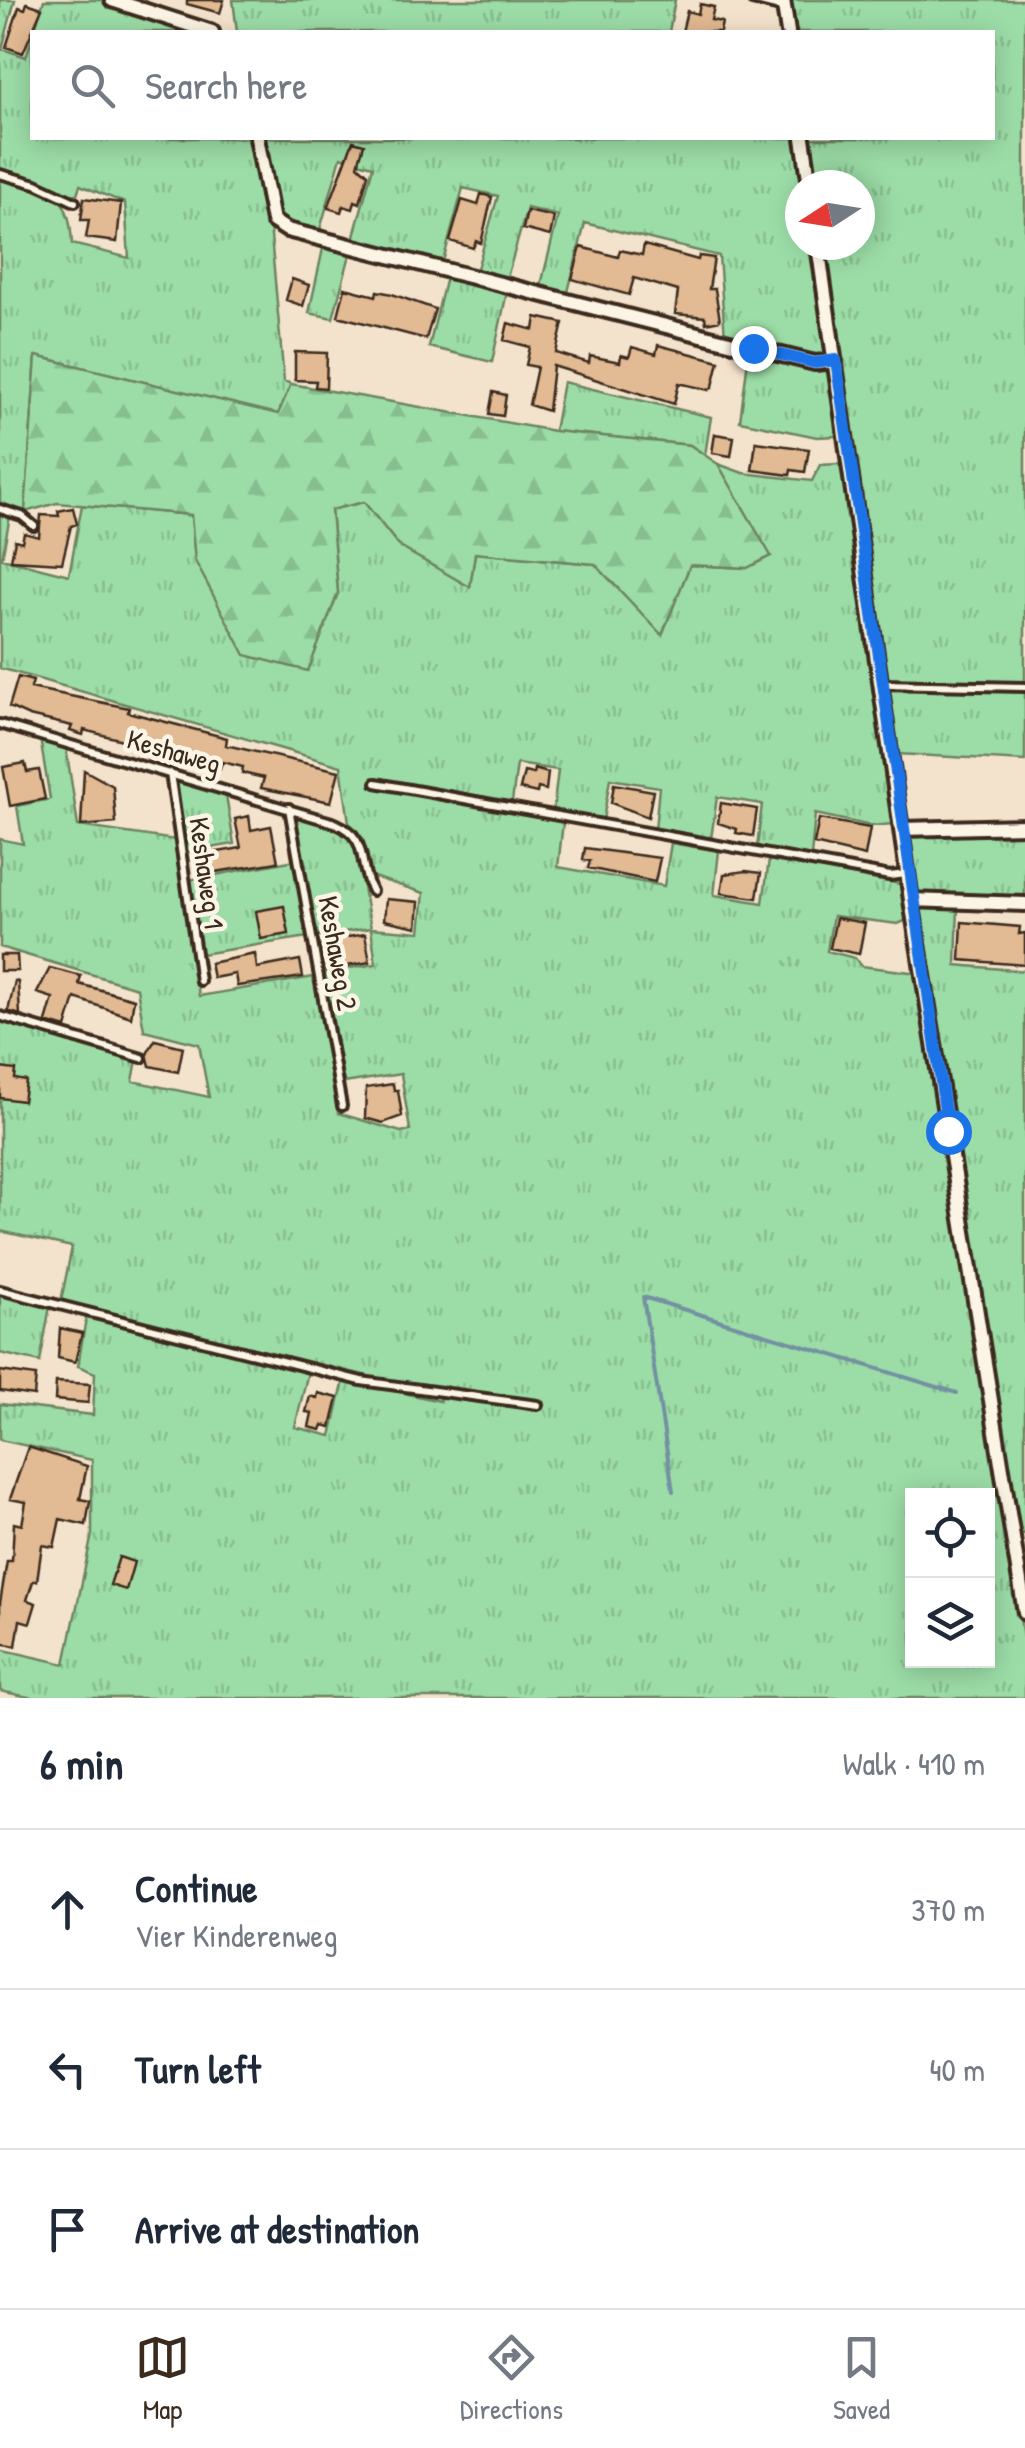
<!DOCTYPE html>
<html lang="en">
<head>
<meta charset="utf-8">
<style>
  body { margin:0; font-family:"Patrick Hand",sans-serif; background:#f2f2f3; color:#1f2937 }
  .controls { position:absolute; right:30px; bottom:30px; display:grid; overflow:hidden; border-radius:0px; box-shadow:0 5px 25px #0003 }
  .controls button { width:90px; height:90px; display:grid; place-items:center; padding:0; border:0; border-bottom:2px solid #e0e1e3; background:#fff; color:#1f2937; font:50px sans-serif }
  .compass { position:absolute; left:785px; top:170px; width:90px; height:90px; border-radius:50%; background:#fff; box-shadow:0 5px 25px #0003; rotate:258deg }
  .stop { position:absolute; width:30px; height:30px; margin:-22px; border:8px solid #1a73e8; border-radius:50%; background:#fff }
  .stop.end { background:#1a73e8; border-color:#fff; box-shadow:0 2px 10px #0008 }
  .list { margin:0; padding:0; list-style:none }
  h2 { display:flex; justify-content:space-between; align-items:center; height:130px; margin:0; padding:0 40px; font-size:42px }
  h2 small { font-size:32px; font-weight:400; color:#747a83 }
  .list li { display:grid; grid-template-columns:65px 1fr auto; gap:30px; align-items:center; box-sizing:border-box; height:160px; padding:0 40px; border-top:2px solid #e0e1e3 }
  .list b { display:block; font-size:38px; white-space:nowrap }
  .list p { margin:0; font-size:32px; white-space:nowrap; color:#747a83 }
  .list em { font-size:32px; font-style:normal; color:#747a83 }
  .icon { flex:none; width:55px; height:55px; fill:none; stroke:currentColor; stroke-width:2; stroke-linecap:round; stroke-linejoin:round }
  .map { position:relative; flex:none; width:1025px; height:1698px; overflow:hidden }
  .search { position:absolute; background:#fff; box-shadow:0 5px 25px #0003; left:30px; right:30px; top:30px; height:110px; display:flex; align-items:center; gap:25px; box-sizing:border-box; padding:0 35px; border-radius:0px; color:#747a83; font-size:38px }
  .sheet { height:610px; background:#fff }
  nav { display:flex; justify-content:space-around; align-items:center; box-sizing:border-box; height:140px; border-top:2px solid #e0e1e3; background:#fff; font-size:28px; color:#747a83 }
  nav a { display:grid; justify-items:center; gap:5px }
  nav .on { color:#3b2a1e }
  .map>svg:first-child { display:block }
  .grass { fill:url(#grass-tufts); stroke:#6c8462; stroke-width:2.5; fill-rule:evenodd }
  .forest { fill:url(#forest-firs); stroke:#6c8462; stroke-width:2.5 }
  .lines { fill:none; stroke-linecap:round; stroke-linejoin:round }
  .stream { stroke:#7291a1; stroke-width:4 }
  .building { fill:#e2ba93; stroke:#3b2a1e; stroke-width:2.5 }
  .service-casing { stroke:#3b2a1e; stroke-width:14 }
  .minor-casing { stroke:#3b2a1e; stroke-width:20 }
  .service { stroke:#fcf5e5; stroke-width:6 }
  .minor { stroke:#fcf5e5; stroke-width:12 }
  .route { stroke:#1a73e8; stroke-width:12 }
  .labels { text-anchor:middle; stroke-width:9; stroke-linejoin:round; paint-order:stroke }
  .street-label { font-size:28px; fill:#3b2a1e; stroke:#fcf5e5 }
</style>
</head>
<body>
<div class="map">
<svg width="1025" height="1698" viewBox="0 0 1025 1698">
  <defs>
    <pattern id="grass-tufts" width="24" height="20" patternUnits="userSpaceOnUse" patternTransform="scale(2.5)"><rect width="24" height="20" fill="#9cdda7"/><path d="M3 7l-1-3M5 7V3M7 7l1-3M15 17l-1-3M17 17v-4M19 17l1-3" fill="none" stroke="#87be8f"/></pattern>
    <pattern id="forest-firs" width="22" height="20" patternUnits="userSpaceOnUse" patternTransform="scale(2.5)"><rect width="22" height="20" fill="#9cdda7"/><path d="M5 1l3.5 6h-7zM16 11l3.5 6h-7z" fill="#87be8f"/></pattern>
  </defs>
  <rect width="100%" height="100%" fill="#f4e3cc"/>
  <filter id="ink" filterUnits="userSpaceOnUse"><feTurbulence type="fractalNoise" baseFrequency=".01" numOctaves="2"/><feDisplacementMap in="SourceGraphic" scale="20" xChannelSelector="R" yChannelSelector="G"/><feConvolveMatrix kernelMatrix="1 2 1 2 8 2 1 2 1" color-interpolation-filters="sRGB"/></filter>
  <g filter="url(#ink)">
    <!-- grass -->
    <path class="grass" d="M 0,0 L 15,0 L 2,49 L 26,57 L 32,38 L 32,138 L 253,138 L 270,225 L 284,381 L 291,384 L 279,415 L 36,356 L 25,512 L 0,504 L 0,177 C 51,191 69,187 72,244 L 129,258 L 125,203 L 80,185 L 77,194 L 69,195 L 0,170 Z
      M 44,0 L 107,0 L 200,32 L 34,32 Z
      M 233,0 L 675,0 L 669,32 L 237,32 Z
      M 789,0 L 1025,0 L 1025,761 L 897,754 L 824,245 L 860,245 L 860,185 L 815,185 L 808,138 L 992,138 L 992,32 L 793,32 Z
      M 260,138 L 796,138 L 803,185 L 800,245 L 811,245 L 826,351 L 819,358 L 725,337 L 719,256 L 585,223 L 567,296 L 540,289 L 558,216 L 527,208 L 506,281 L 476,272 L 498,196 L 463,188 L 442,265 L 353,240 L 373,166 L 341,157 L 319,233 L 284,224 L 276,214 Z
      M 324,244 L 351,251 L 333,318 L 309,313 Z
      M 446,277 L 507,292 L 492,362 L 429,347 Z
      M 749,352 L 829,367 L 837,436 L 817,437 L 740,421 Z
      M 563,382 L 711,417 L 705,455 L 690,445 L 554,431 Z
      M 718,464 L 743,473 L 812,481 L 820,465 L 838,464 L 843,469 L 893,824 L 872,826 L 815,814 L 811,856 L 757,848 L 762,804 L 717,797 L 711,839 L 655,830 L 659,787 L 610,779 L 603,820 L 553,812 L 558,770 L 517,764 L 512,802 L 373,778 L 372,786 L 563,822 L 558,867 L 664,886 L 671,843 L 719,851 L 714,895 L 763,903 L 769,860 L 900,884 L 907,920 L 898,924 L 833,916 L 827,951 L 855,958 L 861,966 L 918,973 L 1025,1650 L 1025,1698 L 33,1698 L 0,1691 L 0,1649 L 65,1664 L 92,1534 L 92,1460 L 0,1440 L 0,1404 L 93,1415 L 95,1373 L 78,1366 L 86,1318 L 308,1372 L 295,1427 L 331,1436 L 344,1380 L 440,1401 L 438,1393 L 61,1301 L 72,1247 L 0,1231 L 0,1020 L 137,1060 L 133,1081 L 209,1097 L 199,1044 L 144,1030 L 137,988 L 0,947 L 0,839 L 23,844 L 17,806 L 50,799 L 40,738 L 66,747 L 78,826 L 176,840 L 199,996 L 314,977 L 338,1113 L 401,1132 L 410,1130 L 401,1074 L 344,1083 L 324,972 L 376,964 L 371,928 L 317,936 L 294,813 L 353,837 L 371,928 L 420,932 L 424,893 L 367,875 C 365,855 367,835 349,823 L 341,766 L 0,668 L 0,513 L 10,516 L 2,558 L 69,575 L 82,505 L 191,515 L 195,561 L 338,593 L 331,509 L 364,502 L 400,547 L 470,586 L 475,553 L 595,564 L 662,634 L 690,565 L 747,568 L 770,556 ZM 912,1496 L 988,1496 L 988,1660 L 912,1660 Z
      M 174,779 L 226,795 L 234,844 L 186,852 Z
      M 1025,829 L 1025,899 L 919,895 L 908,834 Z
      M 295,860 L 308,937 L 201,954 L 189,880 Z
      M 925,903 L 958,906 L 956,965 L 1025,971 L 1025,1534 L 1019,1533 L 920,908 Z
      M 0,1293 L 50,1306 L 40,1362 L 0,1353 Z"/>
    <!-- forest -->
    <path class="forest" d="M 36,356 L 278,414 L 291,384 L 554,431 L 690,445 L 718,464 L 771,556 L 747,568 L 690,565 L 662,635 L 595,564 L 475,553 L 470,587 L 400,547 L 364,502 L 331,510 L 338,593 L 308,671 L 245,655 L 195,561 L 191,515 L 57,503 L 25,512 Z"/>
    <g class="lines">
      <!-- stream -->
      <path class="stream" d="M 673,1491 L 643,1297 L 957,1393"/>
    </g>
    <!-- building -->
    <path class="building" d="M 187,0 L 224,0 L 220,13 L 187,4 Z
      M 27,3 L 42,8 L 23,53 L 6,47 L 19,7 L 25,9 Z
      M 700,4 L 714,7 L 711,20 L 722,22 L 720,32 L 682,32 L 687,11 L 698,14 Z
      M 353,141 L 364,144 L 358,165 L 368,174 L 360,203 L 355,201 L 353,209 L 343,206 L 341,212 L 328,208 Z
      M 481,194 L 492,197 L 481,243 L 476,241 L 473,248 L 450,241 L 462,200 L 478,205 Z
      M 84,198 L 121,203 L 117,242 L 86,238 L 89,220 L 81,220 Z
      M 527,211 L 554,217 L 550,236 L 523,229 Z
      M 644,245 L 698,260 L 699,256 L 714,258 L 709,289 L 715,289 L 720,320 L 706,323 L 705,317 L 675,314 L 678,291 L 634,278 L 629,295 L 572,279 L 581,247 L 618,257 L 620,250 L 642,255 Z
      M 292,279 L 309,285 L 303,306 L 286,300 Z
      M 345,288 L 376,296 L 377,291 L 392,294 L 435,309 L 426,339 L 338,316 Z
      M 536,317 L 563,323 L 556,353 L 589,363 L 590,356 L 620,362 L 621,355 L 629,357 L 632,347 L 656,354 L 658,345 L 719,361 L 713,386 L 709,390 L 679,383 L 674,404 L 553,366 L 548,411 L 529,405 L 537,367 L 526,365 L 530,347 L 504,340 L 508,323 L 534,330 Z
      M 295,352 L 327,353 L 326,388 L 315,387 L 316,381 L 295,380 Z
      M 493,392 L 506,395 L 503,416 L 489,414 Z
      M 715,434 L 734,437 L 731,456 L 712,453 Z
      M 756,442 L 809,449 L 805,472 L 791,470 L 790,475 L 752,470 Z
      M 73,508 L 77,524 L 71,526 L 62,563 L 11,560 L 15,540 L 22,542 L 24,533 L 39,537 L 41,515 L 59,516 L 58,511 Z
      M 18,677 L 33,681 L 31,688 L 129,708 L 128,712 L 227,738 L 226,745 L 339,771 L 331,802 L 261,788 L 264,778 L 242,773 L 243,767 L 222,762 L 220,769 L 187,762 L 148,751 L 149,747 L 84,730 L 83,735 L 70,731 L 72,726 L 29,716 L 9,707 Z
      M 25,763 L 27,772 L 39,770 L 45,799 L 10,806 L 3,767 Z
      M 534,769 L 548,773 L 546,790 L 538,788 L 537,793 L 520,789 L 524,772 L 533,774 Z
      M 84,770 L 113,786 L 116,823 L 81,826 Z
      M 614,784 L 653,791 L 648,817 L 611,803 Z
      M 721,803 L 757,809 L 753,836 L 736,833 L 737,829 L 718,823 Z
      M 249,816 L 251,830 L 271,826 L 278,862 L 209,873 L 206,854 L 241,848 L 235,819 Z
      M 819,819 L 870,828 L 865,856 L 814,844 Z
      M 585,848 L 660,858 L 655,882 L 588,868 L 590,861 L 583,860 Z
      M 746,871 L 761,873 L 757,898 L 721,893 L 724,874 Z
      M 386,899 L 419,902 L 417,927 L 384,920 Z
      M 284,906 L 289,934 L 261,939 L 256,911 Z
      M 836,918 L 865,923 L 859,954 L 830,948 Z
      M 962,922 L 1020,927 L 1019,934 L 1025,933 L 1025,965 L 960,960 Z
      M 365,934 L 370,962 L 336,968 L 333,952 L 339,950 L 337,939 Z
      M 255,954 L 257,968 L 300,960 L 303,977 L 237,986 L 235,974 L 213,978 L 210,963 Z
      M 0,955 L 17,955 L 18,971 L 0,971 Z
      M 50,968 L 81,976 L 79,984 L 134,999 L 131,1017 L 75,998 L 66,1028 L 46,1022 L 53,998 L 37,993 Z
      M 15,981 L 18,982 L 20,1015 L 8,1011 Z
      M 155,1040 L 183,1047 L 178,1072 L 150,1066 L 147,1054 Z
      M 0,1068 L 16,1070 L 15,1079 L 26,1081 L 23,1101 L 0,1098 Z
      M 393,1084 L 394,1090 L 398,1090 L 402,1116 L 383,1123 L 365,1118 L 366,1088 Z
      M 60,1328 L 82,1333 L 75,1362 L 58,1358 Z
      M 0,1371 L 36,1376 L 34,1396 L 0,1391 Z
      M 56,1382 L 90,1384 L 88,1403 L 55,1400 Z
      M 318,1393 L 338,1398 L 331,1427 L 323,1425 L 321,1430 L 309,1427 L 312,1413 L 306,1412 L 310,1396 L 317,1398 Z
      M 28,1447 L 87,1466 L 80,1499 L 90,1501 L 86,1525 L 60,1519 L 54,1547 L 42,1545 L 37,1581 L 33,1581 L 27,1600 L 36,1603 L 30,1623 L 20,1620 L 16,1646 L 0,1643 L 0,1603 L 7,1561 L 12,1561 L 14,1523 L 22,1525 L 26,1502 L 10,1499 Z
      M 119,1557 L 134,1562 L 126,1590 L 110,1585 Z"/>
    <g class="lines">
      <defs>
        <path id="service" d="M 752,0 L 784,8
          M 0,174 L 36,184 L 75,202
          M 0,509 L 22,516 L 34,526
          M 882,684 L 1025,687
          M 0,724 L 335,823 C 371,839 356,861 372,891
          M 170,773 L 200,981
          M 376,783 L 890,876 L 906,874
          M 289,808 L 342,1106
          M 0,1016 L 142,1058
          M 0,1290 L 361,1381 L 538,1405"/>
        <path id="minor" d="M 112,0 L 212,32
          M 783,0 L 788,32
          M 257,138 L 273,221 L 287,230 L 753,348 L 815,363 L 835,361
          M 803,138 L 810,185
          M 818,245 L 911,900 L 1025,1613
          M 901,829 L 1025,826
          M 911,900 L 1025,904"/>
      </defs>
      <!-- service casing -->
      <use href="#service" class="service-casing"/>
      <!-- minor casing -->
      <use href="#minor" class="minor-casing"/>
      <!-- service -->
      <use href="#service" class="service"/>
      <!-- minor -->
      <use href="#minor" class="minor"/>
    </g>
  </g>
  <g class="lines" filter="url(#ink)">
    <!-- route -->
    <path class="route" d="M 753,348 L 815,363 L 836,360 L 948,1131"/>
  </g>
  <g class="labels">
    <!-- street labels -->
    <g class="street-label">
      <text transform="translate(174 751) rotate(16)" y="10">Keshaweg</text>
      <text transform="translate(207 873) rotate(82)" y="10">Keshaweg 1</text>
      <text transform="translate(338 953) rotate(80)" y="10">Keshaweg 2</text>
    </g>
  </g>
</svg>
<div class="controls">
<button><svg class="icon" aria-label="locate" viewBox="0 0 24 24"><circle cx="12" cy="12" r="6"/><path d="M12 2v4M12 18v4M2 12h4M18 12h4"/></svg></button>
<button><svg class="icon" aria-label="layers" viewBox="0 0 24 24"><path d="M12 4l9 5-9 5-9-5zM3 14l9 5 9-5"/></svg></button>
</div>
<svg class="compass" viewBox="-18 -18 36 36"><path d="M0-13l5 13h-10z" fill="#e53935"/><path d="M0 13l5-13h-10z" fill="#747a83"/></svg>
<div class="stop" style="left:948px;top:1131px"></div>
<div class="stop end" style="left:753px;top:348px"></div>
<div class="search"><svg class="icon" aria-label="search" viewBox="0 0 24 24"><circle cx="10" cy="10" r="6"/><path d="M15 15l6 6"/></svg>Search here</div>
</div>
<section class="sheet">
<h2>6 min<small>Walk · 410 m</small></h2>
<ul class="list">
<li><svg class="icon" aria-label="ahead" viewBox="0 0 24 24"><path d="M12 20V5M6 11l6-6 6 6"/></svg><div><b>Continue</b><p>Vier Kinderenweg</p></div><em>370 m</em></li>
<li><svg class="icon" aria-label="left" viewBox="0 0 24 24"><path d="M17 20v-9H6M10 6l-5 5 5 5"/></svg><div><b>Turn left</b></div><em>40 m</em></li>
<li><svg class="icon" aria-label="arrive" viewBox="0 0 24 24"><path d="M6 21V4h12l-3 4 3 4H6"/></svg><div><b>Arrive at destination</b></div></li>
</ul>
</section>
<nav>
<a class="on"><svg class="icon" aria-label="map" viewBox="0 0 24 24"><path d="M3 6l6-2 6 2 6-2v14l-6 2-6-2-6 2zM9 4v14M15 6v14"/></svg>Map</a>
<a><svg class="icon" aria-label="directions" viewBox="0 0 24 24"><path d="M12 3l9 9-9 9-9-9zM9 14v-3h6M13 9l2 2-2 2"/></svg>Directions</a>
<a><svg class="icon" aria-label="saved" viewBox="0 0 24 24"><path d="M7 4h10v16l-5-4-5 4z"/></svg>Saved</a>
</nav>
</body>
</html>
